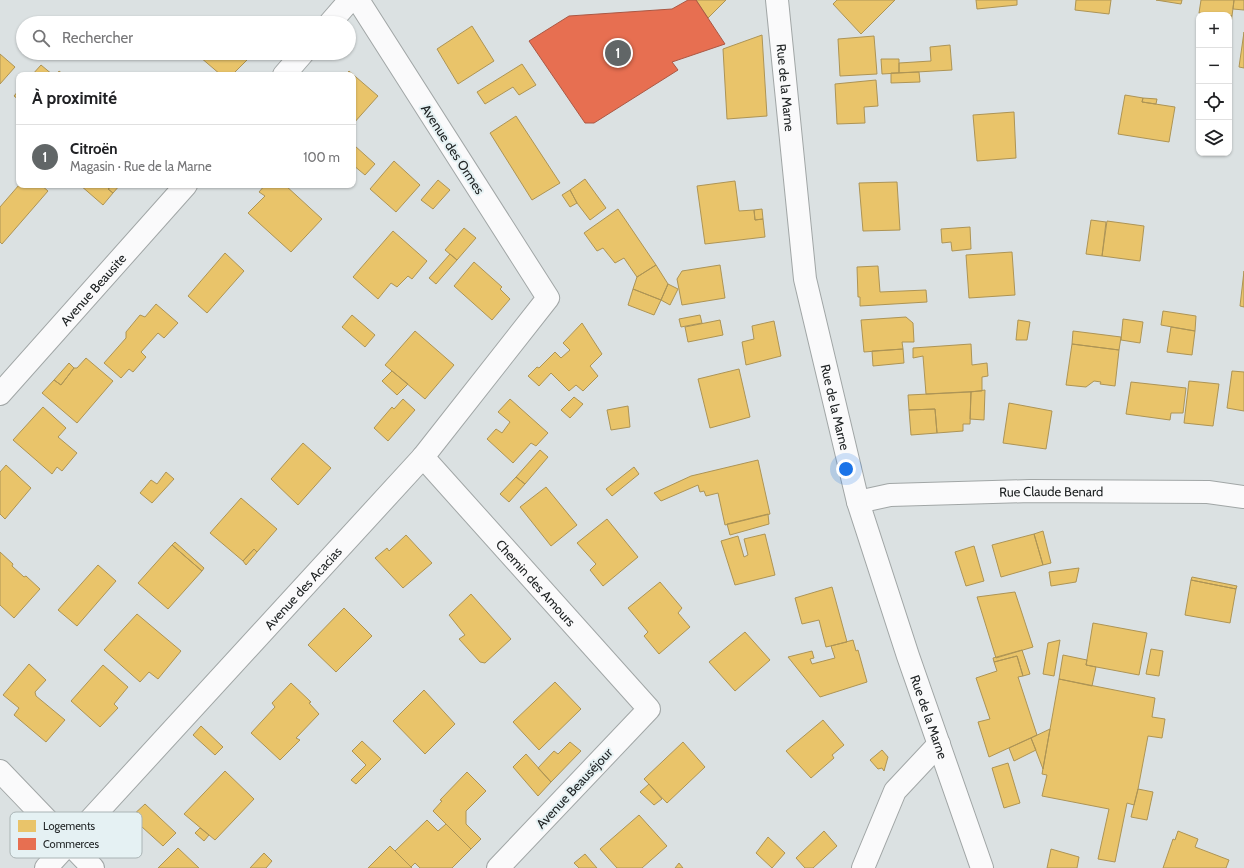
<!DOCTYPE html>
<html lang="fr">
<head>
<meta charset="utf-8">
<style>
  body { margin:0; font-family:Cabin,sans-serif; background:#f6f6f6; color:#202124 }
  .controls { position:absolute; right:12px; top:12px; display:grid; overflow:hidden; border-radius:8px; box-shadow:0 1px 3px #0004 }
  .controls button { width:36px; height:36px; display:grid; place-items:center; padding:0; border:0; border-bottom:1px solid #e0e0e0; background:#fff; color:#202124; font:20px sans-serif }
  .you { position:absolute; left:846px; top:469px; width:14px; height:14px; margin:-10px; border:3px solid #fff; border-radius:50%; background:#1a73e8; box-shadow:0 0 0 6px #1a73e833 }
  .badge { display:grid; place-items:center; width:26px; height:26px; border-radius:50%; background:#616667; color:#fff; font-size:13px; font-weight:700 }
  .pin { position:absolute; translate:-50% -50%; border:2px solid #fff; box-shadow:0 1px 4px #0006 }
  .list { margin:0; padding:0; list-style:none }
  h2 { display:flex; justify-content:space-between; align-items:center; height:52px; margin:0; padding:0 16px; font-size:17px }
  h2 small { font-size:13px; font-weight:400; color:#757577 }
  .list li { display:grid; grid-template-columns:26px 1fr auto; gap:12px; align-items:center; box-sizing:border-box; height:64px; padding:0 16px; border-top:1px solid #e0e0e0 }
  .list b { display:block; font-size:15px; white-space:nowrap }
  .list p { margin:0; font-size:13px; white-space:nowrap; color:#757577 }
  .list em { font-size:13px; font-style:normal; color:#757577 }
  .icon { flex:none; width:22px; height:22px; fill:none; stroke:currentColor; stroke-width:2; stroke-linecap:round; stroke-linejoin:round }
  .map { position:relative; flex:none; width:1244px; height:868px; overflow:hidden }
  .search { position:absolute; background:#fff; box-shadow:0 1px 3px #0004; left:16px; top:16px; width:340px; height:44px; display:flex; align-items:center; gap:10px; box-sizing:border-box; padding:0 14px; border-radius:22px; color:#757577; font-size:15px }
  .panel { position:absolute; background:#fff; box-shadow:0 1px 3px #0004; left:16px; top:72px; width:340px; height:116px; border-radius:8px }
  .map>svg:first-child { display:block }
  .homes { fill:#e9c46a; stroke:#ad9455 }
  .shops { fill:#e76f51; stroke:#ab5844 }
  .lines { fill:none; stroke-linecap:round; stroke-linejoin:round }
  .minor-casing { stroke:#a1a6a6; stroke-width:24 }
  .tertiary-casing { stroke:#a1a6a6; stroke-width:24 }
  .minor { stroke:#fafafb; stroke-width:22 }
  .tertiary { stroke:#fafafb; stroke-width:22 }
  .labels { text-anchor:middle; stroke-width:4; stroke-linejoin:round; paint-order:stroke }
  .street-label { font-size:13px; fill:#202425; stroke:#e5f1f3 }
  .key { fill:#e5f1f3; stroke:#aab4b5; stroke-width:1 }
  .key-label { font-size:11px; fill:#202425 }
</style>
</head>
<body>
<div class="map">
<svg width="1244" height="868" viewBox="0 0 1244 868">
  <rect width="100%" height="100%" fill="#dbe1e2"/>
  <!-- homes -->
  <path class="homes" d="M 696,0 L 726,0 L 708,18 Z
    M 837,0 L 895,0 L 861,34 L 833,4 Z
    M 976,0 L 1017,0 L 1017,5 L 977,9 Z
    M 1076,0 L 1111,0 L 1109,14 L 1075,10 Z
    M 1156,0 L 1182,0 L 1181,4 Z
    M 1201,0 L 1234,0 L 1232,16 L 1229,15 L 1199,13 Z
    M 1234,0 L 1244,0 L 1244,10 L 1233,9 Z
    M 1229,16 L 1232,16 L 1230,33 L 1229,33 Z
    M 472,26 L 494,61 L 458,84 L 437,49 Z
    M 1244,32 L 1244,68 L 1239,67 Z
    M 762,35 L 767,116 L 727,119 L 723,49 Z
    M 874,36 L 877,74 L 840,76 L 838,39 Z
    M 950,45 L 952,70 L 899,73 L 899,63 L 931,61 L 930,47 Z
    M 203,53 L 246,53 L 250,57 L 232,75 L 221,75 L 200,57 Z
    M 0,54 L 15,67 L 0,84 Z
    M 881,59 L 899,59 L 899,73 L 882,74 Z
    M 522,64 L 536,85 L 519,95 L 513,87 L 485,104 L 477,92 Z
    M 41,65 L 53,75 L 32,75 Z
    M 59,71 L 64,75 L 56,75 Z
    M 349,71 L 378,96 L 353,124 L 353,75 L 345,75 Z
    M 919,72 L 920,82 L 891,83 L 891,73 Z
    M 876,80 L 878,106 L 864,107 L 865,123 L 837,124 L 835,84 Z
    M 19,90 L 19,100 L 14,96 Z
    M 1125,95 L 1143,98 L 1142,102 L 1175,107 L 1169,142 L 1118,134 Z
    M 1143,98 L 1157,99 L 1156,104 L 1142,102 Z
    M 1014,112 L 1016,158 L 977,161 L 973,115 Z
    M 516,116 L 560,183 L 532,200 L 490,133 Z
    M 355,146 L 375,164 L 365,175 L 353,165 L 353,149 Z
    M 394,161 L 420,185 L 396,212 L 370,189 Z
    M 585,179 L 606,208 L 590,220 L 577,203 L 570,190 Z
    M 438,180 L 450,190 L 433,209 L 421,200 Z
    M 735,181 L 739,211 L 754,210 L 755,220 L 763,219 L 765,237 L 705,244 L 697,186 Z
    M 897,182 L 900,230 L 863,231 L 859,183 Z
    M 19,185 L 41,185 L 48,191 L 2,244 L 0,242 L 0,207 Z
    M 80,185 L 113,185 L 108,189 L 113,193 L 103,205 Z
    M 113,185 L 120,185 L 113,193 L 108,189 Z
    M 265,185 L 285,185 L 322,219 L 291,252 L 248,213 L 265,196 L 259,192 Z
    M 570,190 L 577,203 L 570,207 L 562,195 Z
    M 618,209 L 656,265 L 637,277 L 624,258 L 615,263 L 603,248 L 597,251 L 584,233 Z
    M 762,209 L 763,219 L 755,220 L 754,210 Z
    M 1091,220 L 1106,222 L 1102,256 L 1086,254 Z
    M 1107,221 L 1144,226 L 1140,261 L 1102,256 Z
    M 970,227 L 971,249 L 952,251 L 951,242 L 942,243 L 941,229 Z
    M 464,228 L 476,238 L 457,260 L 445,250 Z
    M 393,231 L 427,261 L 412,279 L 408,276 L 397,287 L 391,283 L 378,299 L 353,277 Z
    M 1012,252 L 1015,295 L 969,298 L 966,255 Z
    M 225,253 L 244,271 L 207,313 L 188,296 Z
    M 450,254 L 457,260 L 436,284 L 429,278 Z
    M 474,262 L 502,287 L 500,289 L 510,299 L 492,320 L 454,286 Z
    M 656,265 L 668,284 L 661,300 L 633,289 L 637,277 Z
    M 720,265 L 725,298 L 682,305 L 677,279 L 682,271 Z
    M 878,266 L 880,292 L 926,290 L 927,302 L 860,306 L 860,297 L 858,297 L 857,267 Z
    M 1244,271 L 1244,307 L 1240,306 Z
    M 668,284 L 678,289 L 670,305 L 661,300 Z
    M 633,289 L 661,300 L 654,315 L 628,305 Z
    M 156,304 L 178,323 L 164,338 L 158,333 L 141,352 L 146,357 L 133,372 L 129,369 L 121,378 L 104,363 L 126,338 L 126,332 L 140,315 L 145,317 Z
    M 1163,311 L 1196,316 L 1195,331 L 1161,325 Z
    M 352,315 L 375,335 L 365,347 L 342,327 Z
    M 700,315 L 702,323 L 681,327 L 679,319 Z
    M 906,317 L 913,323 L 914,342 L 902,342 L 903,349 L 864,352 L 861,320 Z
    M 1123,319 L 1143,322 L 1140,343 L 1121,340 Z
    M 720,320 L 723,335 L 688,342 L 685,327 Z
    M 1018,320 L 1030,322 L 1027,340 L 1016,340 Z
    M 774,321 L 781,356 L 746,365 L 742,342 L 754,339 L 752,326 Z
    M 582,323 L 602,354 L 590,366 L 598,376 L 583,391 L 576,385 L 569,391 L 551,373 L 539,386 L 528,376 L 537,367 L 539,368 L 555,352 L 561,358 L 570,350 L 563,343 Z
    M 1171,327 L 1195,331 L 1192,355 L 1167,352 Z
    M 415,331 L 454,365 L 425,399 L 385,365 Z
    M 1073,331 L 1121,337 L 1119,350 L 1072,344 Z
    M 971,344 L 972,365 L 987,363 L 988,376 L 982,377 L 982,391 L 926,394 L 923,356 L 913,358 L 913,348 Z
    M 1072,344 L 1119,350 L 1115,386 L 1100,384 L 1101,382 L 1094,381 L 1086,387 L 1066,385 Z
    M 903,349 L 904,363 L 873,366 L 872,351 Z
    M 86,358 L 113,381 L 77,423 L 42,393 L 54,380 L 61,385 L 74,368 L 77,368 Z
    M 69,363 L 74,368 L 61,385 L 54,380 Z
    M 739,369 L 750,417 L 710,428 L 698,379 Z
    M 392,371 L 408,384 L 397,395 L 382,381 Z
    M 1232,371 L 1244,372 L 1244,411 L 1227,408 Z
    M 1189,381 L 1219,384 L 1213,426 L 1184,423 Z
    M 1131,382 L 1186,388 L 1183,413 L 1171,413 L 1170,420 L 1126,414 Z
    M 985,390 L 984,420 L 970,419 L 971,392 Z
    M 971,392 L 970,424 L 963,424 L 963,431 L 937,433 L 935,409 L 909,410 L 908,395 Z
    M 574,397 L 583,404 L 570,418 L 561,410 Z
    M 403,399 L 415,410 L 388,441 L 374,428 L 392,407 L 394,409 Z
    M 510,399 L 548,433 L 536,446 L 531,443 L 513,463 L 487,439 L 496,429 L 502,433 L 510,422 L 498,412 Z
    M 1009,403 L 1052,411 L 1046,449 L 1003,443 Z
    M 628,406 L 630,427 L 611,430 L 607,410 Z
    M 43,407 L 66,428 L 58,437 L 77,453 L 62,471 L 57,467 L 52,474 L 13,440 Z
    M 935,409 L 937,433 L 911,435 L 909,410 Z
    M 303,443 L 331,468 L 298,505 L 271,479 Z
    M 540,450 L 548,457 L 525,484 L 516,477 Z
    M 758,460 L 770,514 L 725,525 L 718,493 L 706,496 L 704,491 L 700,492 L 698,485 L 661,501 L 654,493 L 691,476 Z
    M 6,465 L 31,488 L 5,519 L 0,514 L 0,472 Z
    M 634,467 L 639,474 L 612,496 L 606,489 Z
    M 166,472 L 174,479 L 152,503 L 140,493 L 151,480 L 157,484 Z
    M 516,477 L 525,484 L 509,502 L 500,494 Z
    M 546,487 L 577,525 L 551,546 L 520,507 Z
    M 241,498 L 277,529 L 257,552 L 254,549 L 243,561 L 210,533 Z
    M 768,514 L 769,524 L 730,535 L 727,524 Z
    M 607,519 L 638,557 L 603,586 L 590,570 L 596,564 L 577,543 Z
    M 1043,531 L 1051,563 L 1043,565 L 1034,534 Z
    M 765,534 L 775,575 L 735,585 L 721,541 L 738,536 L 744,557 L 748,555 L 744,539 Z
    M 1034,534 L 1043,565 L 1001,577 L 992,545 Z
    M 406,535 L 432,563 L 403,588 L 375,558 L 387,548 L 389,551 Z
    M 175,542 L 204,568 L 202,571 L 172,545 Z
    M 172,545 L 202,571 L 168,609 L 138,583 Z
    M 974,546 L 984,581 L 966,586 L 955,552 Z
    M 254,549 L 257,552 L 246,565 L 243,561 Z
    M 0,552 L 13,564 L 12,566 L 24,577 L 26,576 L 40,589 L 14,618 L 0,605 Z
    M 98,565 L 116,581 L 77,626 L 58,610 Z
    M 1079,568 L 1076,582 L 1051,586 L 1049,572 Z
    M 1192,577 L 1237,586 L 1236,589 L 1191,580 Z
    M 1191,580 L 1236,589 L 1230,623 L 1185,615 Z
    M 660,582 L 682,608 L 678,613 L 690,627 L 659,654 L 644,636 L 648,632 L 628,608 Z
    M 832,587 L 847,642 L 826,647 L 819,620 L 802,624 L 795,598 Z
    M 1015,592 L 1033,647 L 996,658 L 977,597 Z
    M 471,594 L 511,639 L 485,663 L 480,662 L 459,639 L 465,635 L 449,615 Z
    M 344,608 L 372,636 L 336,672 L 308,645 Z
    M 137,614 L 181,651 L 158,679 L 149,672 L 140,682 L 104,650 Z
    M 1093,623 L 1147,633 L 1139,675 L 1086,665 Z
    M 745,632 L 770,660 L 735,691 L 709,662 Z
    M 853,640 L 856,651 L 858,650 L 867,682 L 820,697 L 788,657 L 812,651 L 814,658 L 810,659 L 812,664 L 835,658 L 831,646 Z
    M 1060,640 L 1054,676 L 1043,674 L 1048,643 Z
    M 1151,649 L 1163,651 L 1159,676 L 1146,674 Z
    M 1022,650 L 1030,674 L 1023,676 L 1017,656 L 994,662 L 993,658 Z
    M 1063,655 L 1087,660 L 1086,665 L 1096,667 L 1092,686 L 1059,679 Z
    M 1017,656 L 1023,676 L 1018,677 L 1037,735 L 989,757 L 978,722 L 990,719 L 976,678 L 997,671 L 994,662 Z
    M 29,664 L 46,680 L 35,692 L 36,696 L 65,720 L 46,742 L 14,715 L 19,708 L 3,695 Z
    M 103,665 L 128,687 L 114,704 L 118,708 L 100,727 L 71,701 Z
    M 1059,679 L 1155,698 L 1152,717 L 1165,719 L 1162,738 L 1148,736 L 1138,789 L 1134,805 L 1127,803 L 1115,862 L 1098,859 L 1109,809 L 1042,796 L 1047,775 L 1042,774 Z
    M 555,682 L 581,709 L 539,750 L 513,722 Z
    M 291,683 L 311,702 L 309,703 L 319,714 L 296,738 L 300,740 L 280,760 L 251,733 L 275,707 L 272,703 Z
    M 424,690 L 455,724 L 425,754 L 393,721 Z
    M 823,720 L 844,745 L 832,755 L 834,758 L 811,778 L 786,751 Z
    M 201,726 L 223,747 L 215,755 L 193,735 Z
    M 1050,729 L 1043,769 L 1031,738 Z
    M 1031,738 L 1036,750 L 1014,761 L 1009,748 Z
    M 362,741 L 381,759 L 356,784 L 351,780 L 366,765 L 352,751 Z
    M 570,742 L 581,751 L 551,782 L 538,768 L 554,751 L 558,754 Z
    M 683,742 L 705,767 L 667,803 L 644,779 Z
    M 882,750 L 888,757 L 884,771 L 882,768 L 878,769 L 870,760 Z
    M 526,754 L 551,782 L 538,796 L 513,767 Z
    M 1008,763 L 1020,803 L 1004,808 L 992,768 Z
    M 225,771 L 254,799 L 215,840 L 184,814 Z
    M 467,772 L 486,791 L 466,811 L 466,824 L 481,839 L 471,849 L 433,811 L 442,801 L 440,800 Z
    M 649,784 L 662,799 L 654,805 L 640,792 Z
    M 1138,789 L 1153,792 L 1147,820 L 1131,817 Z
    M 145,804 L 176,833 L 163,846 L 131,817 Z
    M 639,815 L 667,846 L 642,868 L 617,868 L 600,849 Z
    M 427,820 L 438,831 L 446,824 L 471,849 L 452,868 L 420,868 L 415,863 L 411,867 L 395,851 Z
    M 200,828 L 209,835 L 204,841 L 195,833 Z
    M 824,831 L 837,846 L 813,868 L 805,868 L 796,858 Z
    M 1178,831 L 1198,839 L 1195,847 L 1229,860 L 1226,868 L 1163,868 L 1173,839 L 1175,840 Z
    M 768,837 L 785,853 L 772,868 L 756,853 Z
    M 390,846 L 412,868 L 368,868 Z
    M 178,848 L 199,868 L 158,868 Z
    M 1051,849 L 1079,857 L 1077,868 L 1047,868 Z
    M 264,853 L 272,861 L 266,868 L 250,868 Z
    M 585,854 L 597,868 L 579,868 L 574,863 Z
    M 679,863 L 683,868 L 675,868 Z"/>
  <!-- shops -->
  <path class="shops" d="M 688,0 L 696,0 L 725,44 L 672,62 L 678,70 L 594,123 L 585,123 L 529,41 L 569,16 L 672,9 Z"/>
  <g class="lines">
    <defs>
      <g id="minor">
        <path d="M 330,23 L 350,0"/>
        <path d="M 284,75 L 303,53"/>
        <path id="s1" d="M 0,394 L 186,185"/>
        <path id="s2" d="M 423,457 L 649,709 L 498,868"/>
        <path id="s3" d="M 858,502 L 890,495 L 1030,491 L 1208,492 L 1244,497"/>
        <path d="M 0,771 L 93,868"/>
        <path id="s4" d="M 46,868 L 423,457 L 548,298 L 358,0"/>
        <path d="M 863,868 L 895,791 L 939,744"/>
      </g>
      <g id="tertiary">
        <path id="s5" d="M 777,0 L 805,279 L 858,502 L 908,656 L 982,868"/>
      </g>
    </defs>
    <!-- minor casing -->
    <use href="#minor" class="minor-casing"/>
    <!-- tertiary casing -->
    <use href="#tertiary" class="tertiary-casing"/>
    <!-- minor -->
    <use href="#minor" class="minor"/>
    <!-- tertiary -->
    <use href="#tertiary" class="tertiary"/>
  </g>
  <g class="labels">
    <!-- street labels -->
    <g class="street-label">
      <text dy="5" stroke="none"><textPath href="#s5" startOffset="88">Rue de la Marne</textPath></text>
      <text transform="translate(453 149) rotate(57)" y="5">Avenue des Ormes</text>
      <text dy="5" stroke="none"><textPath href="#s1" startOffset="140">Avenue Beausite</textPath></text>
      <text dy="5" stroke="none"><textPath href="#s5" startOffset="412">Rue de la Marne</textPath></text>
      <text dy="5" stroke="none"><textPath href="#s3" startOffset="194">Rue Claude Benard</textPath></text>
      <text dy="5" stroke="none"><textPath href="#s2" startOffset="169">Chemin des Amours</textPath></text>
      <text dy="5" stroke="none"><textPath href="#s4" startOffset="380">Avenue des Acacias</textPath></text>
      <text dy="5" stroke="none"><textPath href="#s5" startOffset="736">Rue de la Marne</textPath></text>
      <text transform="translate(574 788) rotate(-47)" y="5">Avenue Beauséjour</text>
    </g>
  </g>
  <!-- legend -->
  <rect x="10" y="812" width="132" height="46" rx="6" class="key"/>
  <rect x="18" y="820" width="18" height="12" fill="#e9c46a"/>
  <rect x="18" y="838" width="18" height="12" fill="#e76f51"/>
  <g class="key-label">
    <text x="43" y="830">Logements</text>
    <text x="43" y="848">Commerces</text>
  </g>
</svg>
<div class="controls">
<button>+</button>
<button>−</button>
<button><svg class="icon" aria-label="locate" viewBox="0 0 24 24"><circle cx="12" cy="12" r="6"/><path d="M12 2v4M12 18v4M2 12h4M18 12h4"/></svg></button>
<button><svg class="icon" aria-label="layers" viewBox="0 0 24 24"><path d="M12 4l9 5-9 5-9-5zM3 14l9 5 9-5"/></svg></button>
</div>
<div class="you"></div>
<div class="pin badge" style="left:618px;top:53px">1</div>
<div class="search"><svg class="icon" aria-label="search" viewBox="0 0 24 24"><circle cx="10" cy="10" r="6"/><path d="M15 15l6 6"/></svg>Rechercher</div>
<section class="panel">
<h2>À proximité<small></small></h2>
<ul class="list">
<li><span class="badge">1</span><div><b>Citroën</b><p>Magasin · Rue de la Marne</p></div><em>100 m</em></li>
</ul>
</section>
</div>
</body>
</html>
